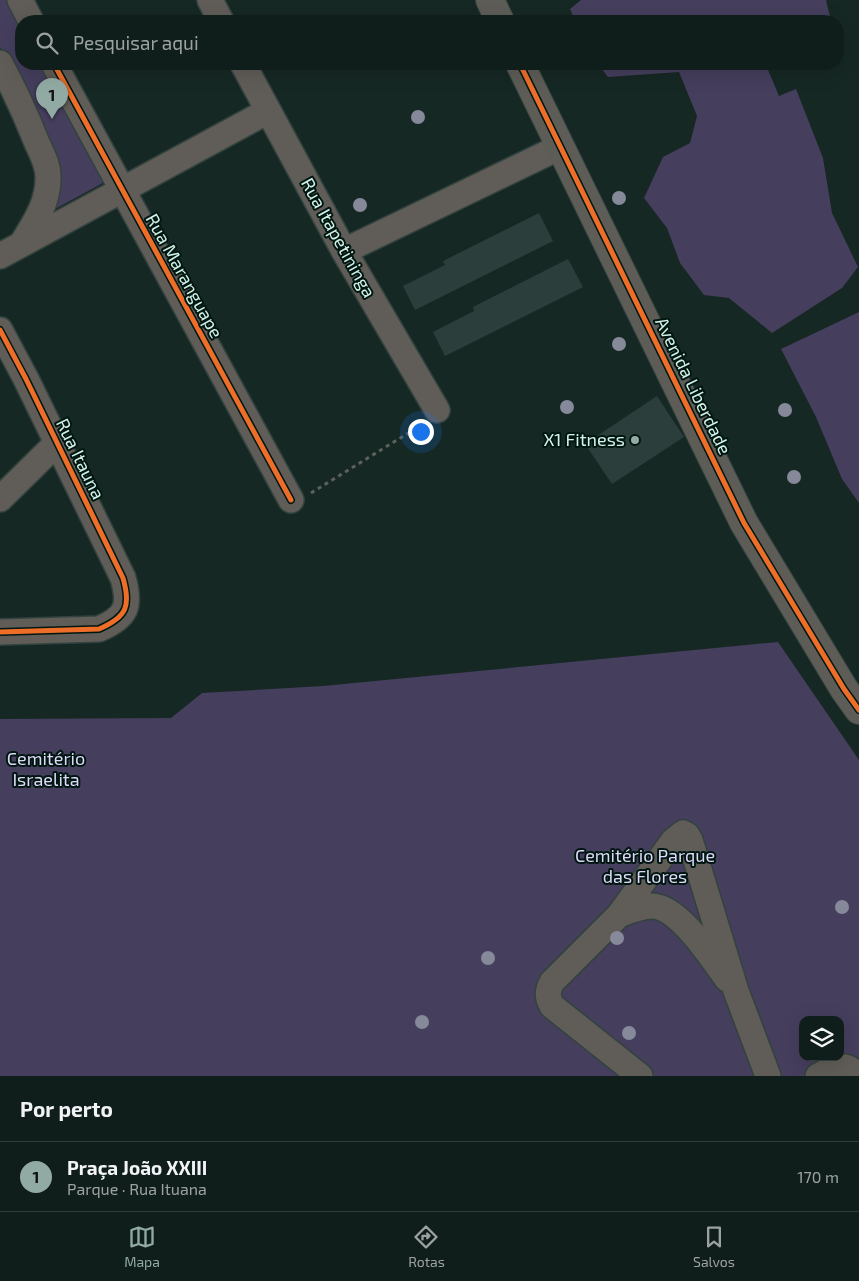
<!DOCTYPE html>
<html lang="pt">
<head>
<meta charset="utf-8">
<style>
  body { margin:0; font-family:"Exo 2",sans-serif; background:#1e2b28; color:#f1f3f6 }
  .controls { position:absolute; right:15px; bottom:15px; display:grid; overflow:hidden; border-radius:10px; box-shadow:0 5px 20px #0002 }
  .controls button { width:45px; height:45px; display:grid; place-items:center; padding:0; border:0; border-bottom:1px solid #303c3a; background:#101e1b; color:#f1f3f6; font:25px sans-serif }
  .you { position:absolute; left:420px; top:431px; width:18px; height:18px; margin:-12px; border:4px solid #fff; border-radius:50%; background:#1a73e8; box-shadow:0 0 0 8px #1a73e833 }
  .badge { display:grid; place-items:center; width:32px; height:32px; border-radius:50%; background:#91aba4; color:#111; font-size:16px; font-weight:700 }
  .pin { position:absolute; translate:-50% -41px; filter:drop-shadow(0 1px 2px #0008) }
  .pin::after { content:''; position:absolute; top:26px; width:18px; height:15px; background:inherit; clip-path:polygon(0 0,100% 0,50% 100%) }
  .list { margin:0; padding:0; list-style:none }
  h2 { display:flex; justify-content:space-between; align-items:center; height:65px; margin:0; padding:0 20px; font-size:21px }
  h2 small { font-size:16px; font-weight:400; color:#9ca2a3 }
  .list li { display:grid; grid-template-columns:32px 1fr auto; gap:15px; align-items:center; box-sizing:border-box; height:70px; padding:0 20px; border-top:1px solid #303c3a }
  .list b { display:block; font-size:19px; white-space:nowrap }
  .list p { margin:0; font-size:16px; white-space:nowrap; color:#9ca2a3 }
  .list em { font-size:16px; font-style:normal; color:#9ca2a3 }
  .icon { flex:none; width:28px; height:28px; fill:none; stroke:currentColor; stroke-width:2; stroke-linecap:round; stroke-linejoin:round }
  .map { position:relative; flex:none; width:859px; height:1076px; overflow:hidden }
  .search { position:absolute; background:#101e1b; box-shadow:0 5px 20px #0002; left:15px; right:15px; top:15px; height:55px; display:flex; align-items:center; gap:12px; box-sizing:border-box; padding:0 18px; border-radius:20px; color:#9ca2a3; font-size:19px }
  .sheet { height:135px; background:#101e1b }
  nav { display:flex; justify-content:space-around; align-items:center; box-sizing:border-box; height:70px; border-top:1px solid #303c3a; background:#101e1b; font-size:14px; color:#9ca2a3 }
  nav a { display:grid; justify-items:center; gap:2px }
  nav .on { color:#91aba4 }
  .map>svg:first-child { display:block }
  .green { fill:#453e5d; fill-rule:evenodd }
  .building { fill:#2c3e3b }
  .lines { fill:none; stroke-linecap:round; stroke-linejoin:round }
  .minor-casing { stroke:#32433f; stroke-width:28 }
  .major-casing { stroke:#32433f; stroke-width:30 }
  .path { stroke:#5d605b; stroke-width:3; stroke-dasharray:4 4; stroke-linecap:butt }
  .minor { stroke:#605c57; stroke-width:25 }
  .major { stroke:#5d5c56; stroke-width:28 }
  .cycleway-casing { stroke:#001711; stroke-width:8 }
  .cycleway { stroke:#ee6e29; stroke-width:5 }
  .tree { fill:#858999 }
  .poi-dot { fill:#91aba4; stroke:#001711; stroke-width:2 }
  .labels { text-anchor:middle; stroke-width:4; stroke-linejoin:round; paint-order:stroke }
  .street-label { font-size:18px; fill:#d3f2e9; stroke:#001711 }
  .poi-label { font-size:18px; fill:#d3f2e9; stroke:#001711; text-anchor:end }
  .park-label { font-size:18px; fill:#dfd8f9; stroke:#001711 }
</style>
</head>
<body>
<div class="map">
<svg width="859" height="1076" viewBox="0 0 859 1076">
  <rect width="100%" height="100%" fill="#162824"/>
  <!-- green -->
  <path class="green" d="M 0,0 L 8,0 L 21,24 L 21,64 L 42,64 L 104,178 L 104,182 L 101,184 L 57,208 L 53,208 L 51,163 L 0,47 Z
    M 581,0 L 826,0 L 831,21 L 575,21 L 570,9 Z
    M 598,64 L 768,64 L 766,65 L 779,96 L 796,89 L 823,158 L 832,213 L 858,267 L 842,288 L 772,333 L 729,298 L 704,295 L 680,263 L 667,228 L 644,198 L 663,157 L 690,143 L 697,116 L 679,72 L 608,77 Z
    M 859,312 L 859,503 L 842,479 L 816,417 L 781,349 Z
    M 778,642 L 859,760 L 859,1076 L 0,1076 L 0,719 L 171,718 L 202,693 L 323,686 ZM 803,1020 L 840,1020 L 840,1057 L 803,1057 Z"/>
  <!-- building -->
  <path class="building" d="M 539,213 L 553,241 L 415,310 L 403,286 L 445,265 L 443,261 Z
    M 568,259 L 583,287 L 445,356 L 433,332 L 474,311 L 473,307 Z
    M 657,396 L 684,437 L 612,484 L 585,444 Z"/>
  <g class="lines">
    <defs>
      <path id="minor" d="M 20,0 L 31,21
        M 210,0 L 221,21
        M 0,63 C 14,89 26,115 37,143 C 42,154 49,166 48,179 C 48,203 35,222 23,242
        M 54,64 L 291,500
        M 243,64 L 344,251 L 437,410
        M 344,251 L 560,147
        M 0,256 L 268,111
        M 0,330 L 26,379 L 123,578 C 131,606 127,617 99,629 L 0,632
        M 0,499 L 57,443
        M 619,915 C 629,911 641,906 652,906 C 679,906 712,959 727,979
        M 640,1076 L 552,1006 C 547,997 547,991 552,982 L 619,915 L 673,841 L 683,833 L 687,835 L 690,840 L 736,991 L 768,1076
        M 818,1076 C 832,1068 846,1060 857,1076"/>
      <path id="major" d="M 490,0 L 500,21
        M 520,64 L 744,523 L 844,689 L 859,710"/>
    </defs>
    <!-- minor casing -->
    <use href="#minor" class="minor-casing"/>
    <!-- major casing -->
    <use href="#major" class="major-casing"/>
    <!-- path -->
    <path class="path" d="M 311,493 L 423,424"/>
    <!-- minor -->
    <use href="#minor" class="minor"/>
    <!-- major -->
    <use href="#major" class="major"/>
    <defs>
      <path id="cycleway" d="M 54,64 L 291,500
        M 520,64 L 744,523 L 844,689 L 859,710
        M 0,330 L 26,379 L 123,578 C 131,606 127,617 99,629 L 0,632"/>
    </defs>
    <!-- cycleway casing -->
    <use href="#cycleway" class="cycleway-casing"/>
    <!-- cycleway -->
    <use href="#cycleway" class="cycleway"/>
  </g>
  <!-- trees -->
  <g class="tree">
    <circle cx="418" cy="117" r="7"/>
    <circle cx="619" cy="198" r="7"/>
    <circle cx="360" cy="205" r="7"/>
    <circle cx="619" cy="344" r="7"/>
    <circle cx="567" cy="407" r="7"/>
    <circle cx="785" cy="410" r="7"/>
    <circle cx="794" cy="477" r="7"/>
    <circle cx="842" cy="907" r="7"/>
    <circle cx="617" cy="938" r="7"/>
    <circle cx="488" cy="958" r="7"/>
    <circle cx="422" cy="1022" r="7"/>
    <circle cx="629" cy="1033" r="7"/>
  </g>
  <!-- markers -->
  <circle class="poi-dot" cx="635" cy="440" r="5"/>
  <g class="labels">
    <!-- street labels -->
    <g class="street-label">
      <text transform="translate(338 238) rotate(61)" y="6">Rua Itapetininga</text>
      <text transform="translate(184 276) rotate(61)" y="6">Rua Maranguape</text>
      <text transform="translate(693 386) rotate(64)" y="6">Avenida Liberdade</text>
      <text transform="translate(80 459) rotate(64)" y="6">Rua Itauna</text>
    </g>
    <!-- poi labels -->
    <g class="poi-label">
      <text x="625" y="446">X1 Fitness</text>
    </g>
    <!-- park labels -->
    <g class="park-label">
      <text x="46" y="765">Cemitério<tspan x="46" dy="21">Israelita</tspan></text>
      <text x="645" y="862">Cemitério Parque<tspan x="645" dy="21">das Flores</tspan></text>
    </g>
  </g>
</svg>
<div class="controls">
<button><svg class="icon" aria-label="layers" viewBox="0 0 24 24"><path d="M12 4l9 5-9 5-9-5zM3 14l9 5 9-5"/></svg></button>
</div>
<div class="you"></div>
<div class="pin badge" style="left:52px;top:119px">1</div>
<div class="search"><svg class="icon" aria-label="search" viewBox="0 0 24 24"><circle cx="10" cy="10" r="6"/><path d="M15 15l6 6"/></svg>Pesquisar aqui</div>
</div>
<section class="sheet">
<h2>Por perto<small></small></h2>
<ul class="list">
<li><span class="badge">1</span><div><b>Praça João XXIII</b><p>Parque · Rua Ituana</p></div><em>170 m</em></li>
</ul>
</section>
<nav>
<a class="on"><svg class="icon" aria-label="map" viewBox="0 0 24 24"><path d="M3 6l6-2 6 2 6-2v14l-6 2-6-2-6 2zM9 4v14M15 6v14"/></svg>Mapa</a>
<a><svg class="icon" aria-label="directions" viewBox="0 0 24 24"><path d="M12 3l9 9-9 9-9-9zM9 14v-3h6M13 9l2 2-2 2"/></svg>Rotas</a>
<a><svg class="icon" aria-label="saved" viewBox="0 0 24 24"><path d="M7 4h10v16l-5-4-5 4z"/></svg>Salvos</a>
</nav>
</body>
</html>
